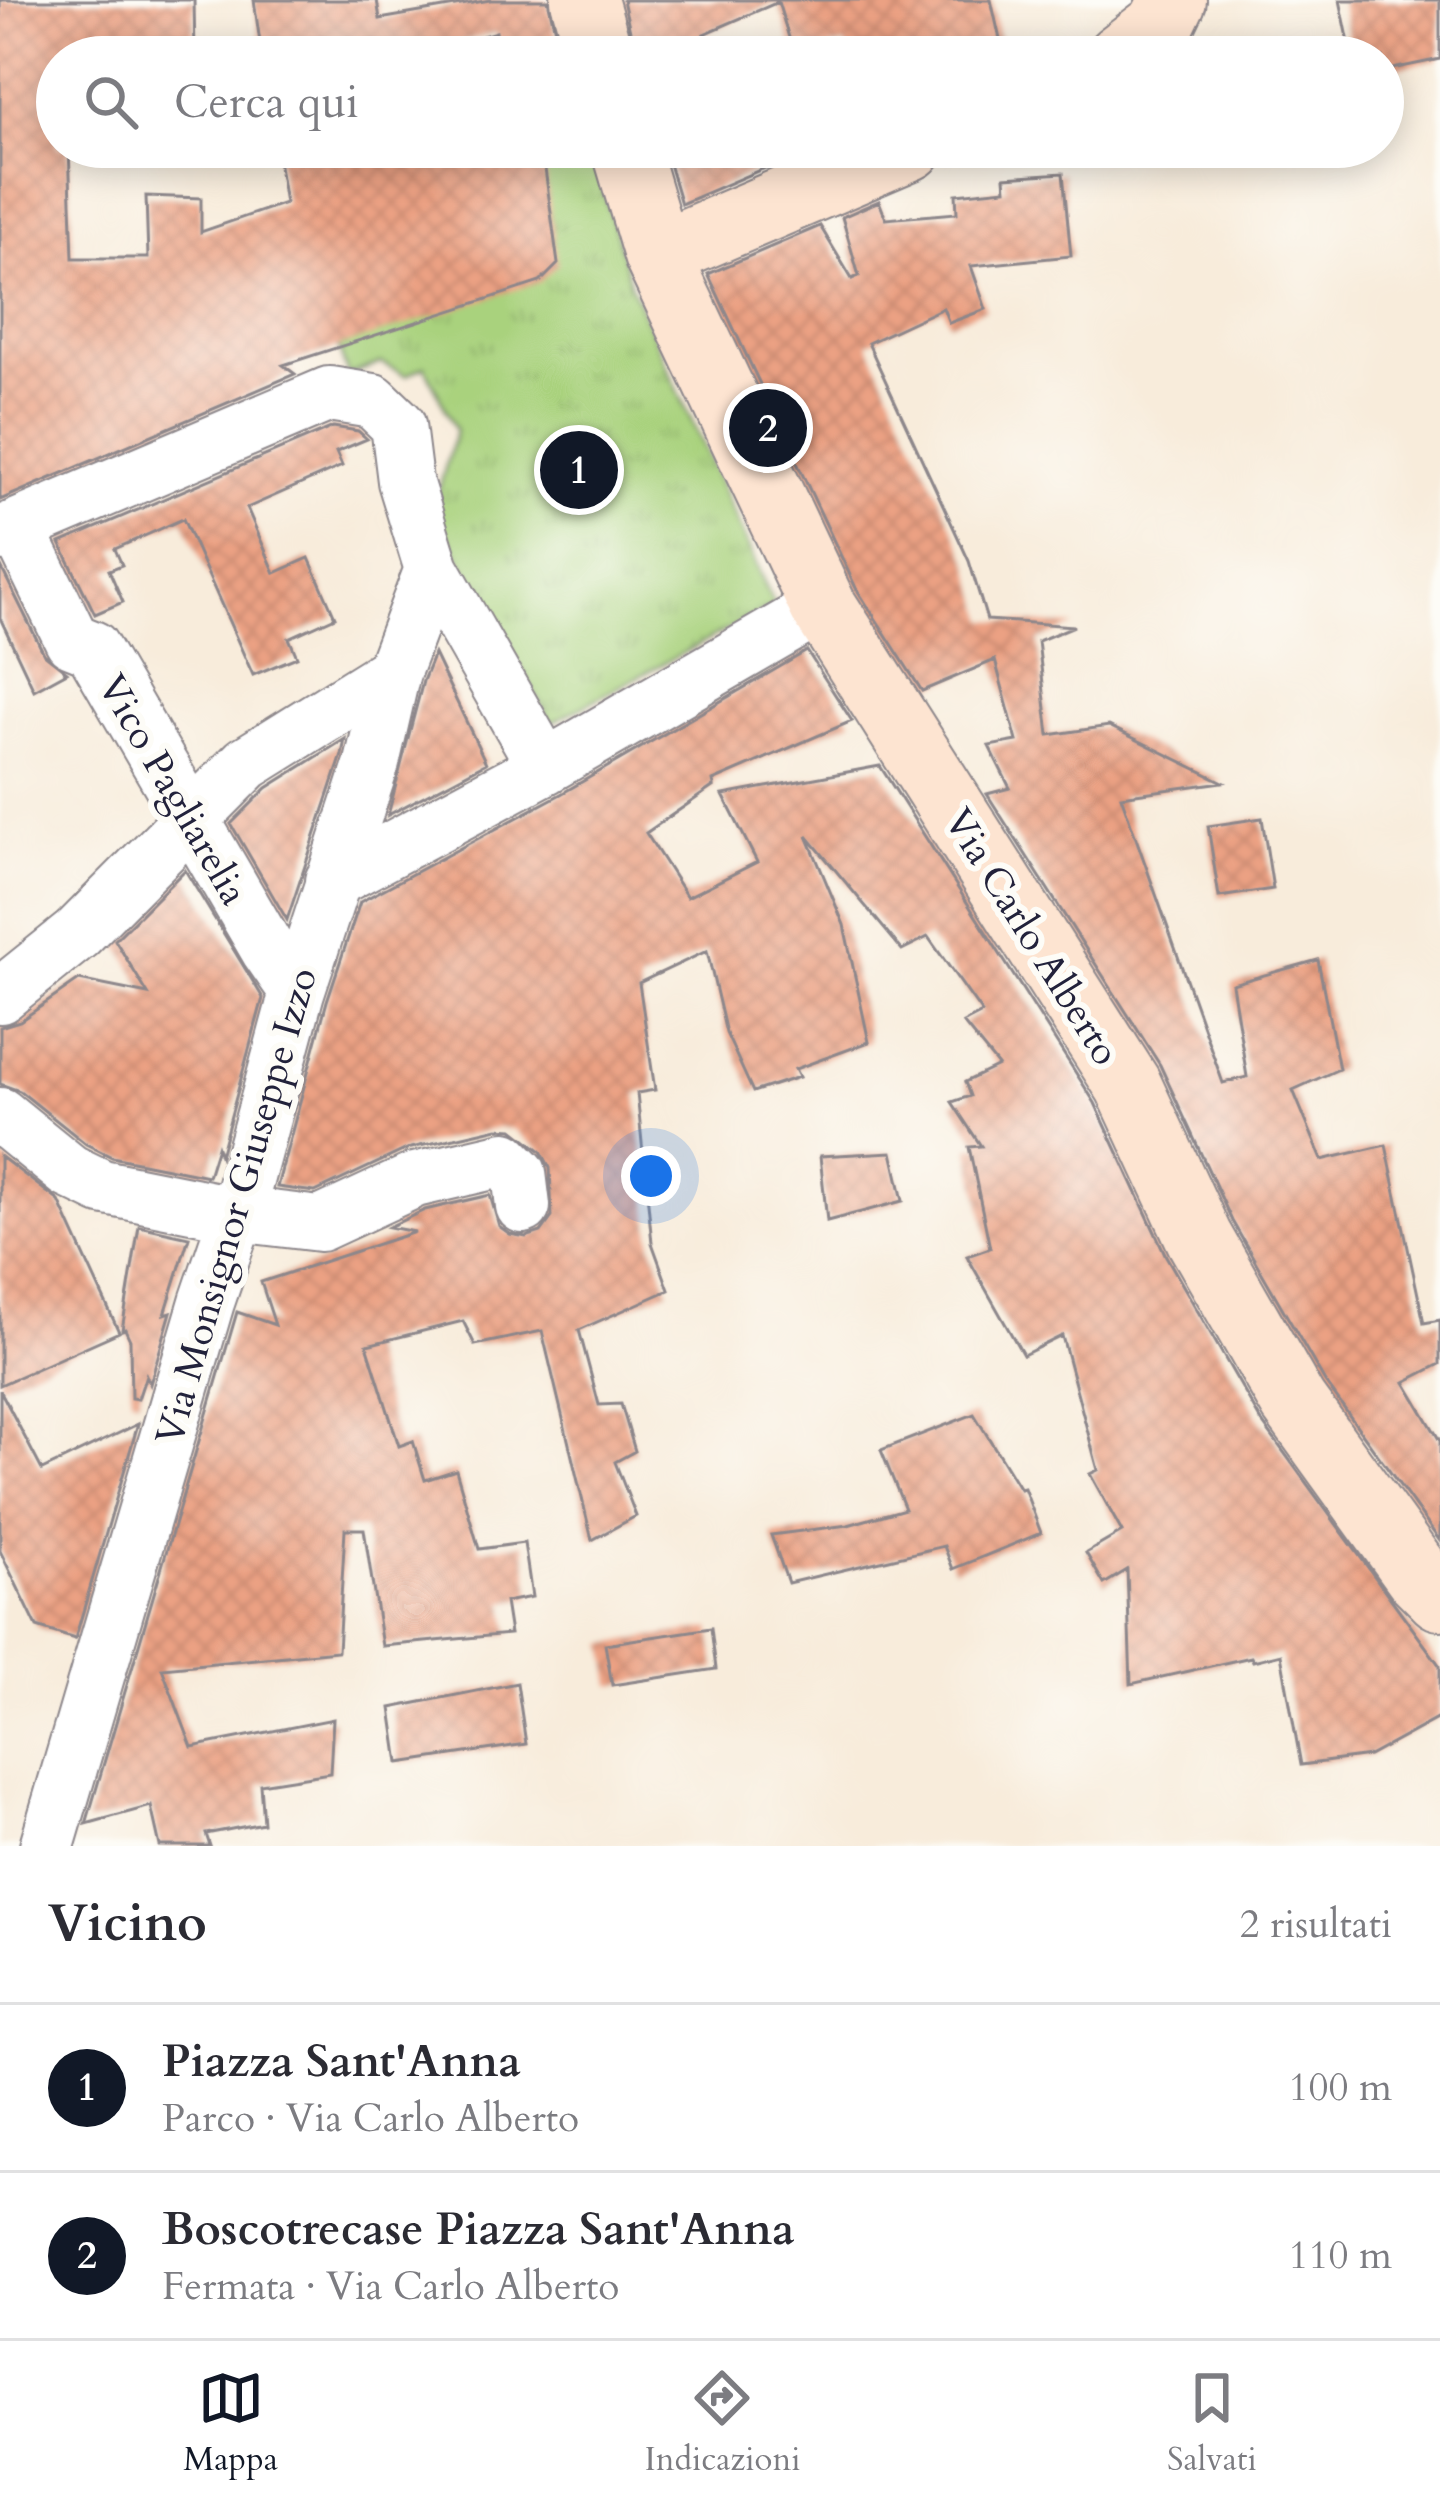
<!DOCTYPE html>
<html lang="it">
<head>
<meta charset="utf-8">
<style>
  body { margin:0; font-family:Cardo,serif; background:#f2f2f3; color:#2b2b33 }
  .you { position:absolute; left:651px; top:1176px; width:42px; height:42px; margin:-30px; border:9px solid #fff; border-radius:50%; background:#1a73e8; box-shadow:0 0 0 18px #1a73e833 }
  .badge { display:grid; place-items:center; width:78px; height:78px; border-radius:50%; background:#111827; color:#fff; font-size:39px; font-weight:700 }
  .pin { position:absolute; translate:-50% -50%; border:6px solid #fff; box-shadow:0 3px 12px #0006 }
  .list { margin:0; padding:0; list-style:none }
  h2 { display:flex; justify-content:space-between; align-items:center; height:156px; margin:0; padding:0 48px; font-size:51px }
  h2 small { font-size:39px; font-weight:400; color:#7c7c81 }
  .list li { display:grid; grid-template-columns:78px 1fr auto; gap:36px; align-items:center; box-sizing:border-box; height:168px; padding:0 48px; border-top:3px solid #e1e1e2 }
  .list b { display:block; font-size:45px; white-space:nowrap }
  .list p { margin:0; font-size:39px; white-space:nowrap; color:#7c7c81 }
  .list em { font-size:39px; font-style:normal; color:#7c7c81 }
  .icon { flex:none; width:66px; height:66px; fill:none; stroke:currentColor; stroke-width:2; stroke-linecap:round; stroke-linejoin:round }
  .map { position:relative; flex:none; width:1440px; height:1846px; overflow:hidden }
  .search { position:absolute; background:#fff; box-shadow:0 6px 30px #0003; left:36px; right:36px; top:36px; height:132px; display:flex; align-items:center; gap:30px; box-sizing:border-box; padding:0 42px; border-radius:66px; color:#7c7c81; font-size:45px }
  .sheet { height:492px; background:#fff }
  nav { display:flex; justify-content:space-around; align-items:center; box-sizing:border-box; height:168px; border-top:3px solid #e1e1e2; background:#fff; font-size:33px; color:#7c7c81 }
  nav a { display:grid; justify-items:center; gap:6px }
  nav .on { color:#111827 }
  .map>svg:first-child { display:block }
  .park { fill:url(#park-tufts); stroke:#667a5c; stroke-width:3 }
  .building { fill:url(#building-cross-hatch) }
  .lines { fill:none; stroke-linecap:round; stroke-linejoin:round }
  .street-casing { stroke:#8d878b; stroke-width:58 }
  .secondary-casing { stroke:#8d878b; stroke-width:70 }
  .street { stroke:#fff; stroke-width:54 }
  .secondary { stroke:#fde4d1; stroke-width:66 }
  .labels { text-anchor:middle; stroke-width:12; stroke-linejoin:round; paint-order:stroke }
  .street-label { font-size:39px; fill:#22223b; stroke:#fdfcf7 }
</style>
</head>
<body>
<div class="map">
<svg width="1440" height="1846" viewBox="0 0 1440 1846">
  <defs>
    <pattern id="park-tufts" width="24" height="20" patternUnits="userSpaceOnUse" patternTransform="scale(3)"><rect width="24" height="20" fill="#a9d27d"/><path d="M3 7l-1-3M5 7V3M7 7l1-3M15 17l-1-3M17 17v-4M19 17l1-3" fill="none" stroke="#91b46d"/></pattern>
    <pattern id="building-cross-hatch" width="8" height="8" patternUnits="userSpaceOnUse" patternTransform="scale(3)"><rect width="8" height="8" fill="#eba183"/><path d="M0 0l8 8M0 8l8-8" fill="none" stroke="#c98a72"/></pattern>
  </defs>
  <rect width="100%" height="100%" fill="#fdfcf7"/>
  <filter id="ink" filterUnits="userSpaceOnUse"><feTurbulence type="fractalNoise" baseFrequency=".00833" numOctaves="2"/><feDisplacementMap in="SourceGraphic" scale="24" xChannelSelector="R" yChannelSelector="G"/><feConvolveMatrix kernelMatrix="1 2 1 2 8 2 1 2 1" color-interpolation-filters="sRGB"/></filter>
  <filter id="wash" filterUnits="userSpaceOnUse"><feTurbulence type="fractalNoise" baseFrequency=".004" numOctaves="4" result="noise"/><feDisplacementMap in="SourceGraphic" scale="48" xChannelSelector="R" yChannelSelector="G"/><feGaussianBlur stdDeviation="2.7" result="paint"/><feColorMatrix in="noise" values="0 0 0 0 0 0 0 0 0 0 0 0 0 0 0 0 0 1.4 0 .05"/><feComposite in="paint" operator="in"/></filter>
  <g filter="url(#wash)">
    <rect width="100%" height="100%" fill="#f8ecdb"/>
    <!-- park -->
    <path class="park" d="M 591,148 L 631,286 L 774,605 L 551,723 L 433,509 L 456,431 L 425,366 L 406,375 L 381,363 L 348,375 L 338,347 L 543,158 Z"/>
    <g id="blocks">
      <!-- building -->
      <path class="building" d="M 0,0 L 194,0 L 195,57 L 57,57 L 57,147 L 69,147 L 73,258 L 148,258 L 146,196 L 201,198 L 201,232 L 285,203 L 276,147 L 542,147 L 558,264 L 540,282 L 283,365 L 295,374 L 0,500 Z
        M 254,0 L 377,0 L 380,19 L 490,0 L 548,0 L 561,57 L 500,57 L 496,32 L 412,57 L 262,57 Z
        M 623,0 L 991,0 L 1004,57 L 849,57 L 845,44 L 795,57 L 778,2 L 704,34 L 718,57 L 636,57 Z
        M 1340,0 L 1440,0 L 1440,59 L 1383,71 L 1383,57 L 1352,57 Z
        M 664,147 L 772,147 L 781,161 L 681,204 Z
        M 1063,173 L 1071,256 L 971,266 L 986,309 L 949,323 L 943,308 L 868,343 L 969,561 L 987,620 L 1074,626 L 1038,641 L 1049,735 L 1109,726 L 1223,782 L 1121,796 L 1223,1083 L 1247,1077 L 1232,984 L 1318,960 L 1339,1069 L 1293,1090 L 1322,1160 L 1386,1145 L 1424,1323 L 1440,1320 L 1440,1364 L 1405,1382 L 1440,1441 L 1440,1541 L 1325,1382 L 1232,1221 L 1160,1065 L 987,794 L 1010,788 L 989,746 L 1017,741 L 995,660 L 922,691 L 856,588 L 708,274 L 820,226 L 852,279 L 859,276 L 842,217 L 879,201 L 886,219 L 957,213 L 956,194 L 1006,189 L 1005,177 Z
        M 333,427 L 358,431 L 367,439 L 336,452 L 342,466 L 247,508 L 275,573 L 309,558 L 335,617 L 289,638 L 297,657 L 253,675 L 183,519 L 115,549 L 122,565 L 109,570 L 123,602 L 95,614 L 60,543 Z
        M 0,565 L 44,654 L 67,672 L 34,690 L 0,618 Z
        M 807,651 L 852,721 L 713,781 L 714,786 L 646,833 L 687,897 L 757,862 L 723,795 L 880,766 L 1095,1103 L 1166,1256 L 1261,1421 L 1440,1666 L 1440,1717 L 1369,1756 L 1301,1765 L 1281,1654 L 1253,1661 L 1251,1657 L 1131,1684 L 1127,1570 L 1104,1584 L 1086,1553 L 1122,1532 L 1090,1474 L 1098,1470 L 1062,1336 L 1023,1355 L 967,1256 L 990,1248 L 969,1147 L 981,1146 L 952,1102 L 970,1096 L 965,1082 L 998,1066 L 963,1023 L 982,1013 L 928,937 L 902,950 L 807,836 L 844,925 L 869,1042 L 795,1069 L 799,1077 L 753,1092 L 726,1033 L 707,951 L 639,983 L 655,1090 L 637,1093 L 652,1243 L 669,1290 L 579,1330 L 599,1405 L 621,1404 L 635,1451 L 615,1462 L 636,1516 L 592,1540 L 542,1331 L 475,1345 L 463,1321 L 367,1345 L 399,1446 L 413,1441 L 425,1480 L 456,1470 L 479,1549 L 524,1543 L 532,1597 L 505,1602 L 510,1634 L 382,1646 L 364,1529 L 345,1529 L 338,1651 L 162,1668 L 192,1747 L 333,1719 L 330,1773 L 260,1784 L 263,1823 L 206,1834 L 210,1846 L 160,1846 L 151,1806 L 86,1824 L 237,1312 L 275,1325 L 261,1282 L 415,1232 L 389,1227 L 425,1210 L 490,1195 L 499,1226 L 510,1234 L 526,1237 L 541,1232 L 552,1217 L 550,1168 L 541,1151 L 513,1129 L 498,1128 L 407,1149 L 315,1192 L 277,1187 L 327,1001 L 360,902 L 561,794 Z
        M 434,654 L 486,763 L 388,815 L 423,681 Z
        M 345,739 L 342,755 L 287,920 L 231,824 L 267,788 Z
        M 1262,818 L 1273,889 L 1219,897 L 1208,826 Z
        M 185,870 L 263,998 L 220,1156 L 217,1147 L 208,1176 L 112,1157 L 86,1144 L 20,1091 L 0,1084 L 0,1027 L 20,1021 L 79,980 L 148,994 L 115,940 Z
        M 892,1152 L 903,1201 L 827,1221 L 820,1156 Z
        M 0,1156 L 59,1201 L 119,1332 L 0,1385 Z
        M 139,1226 L 189,1237 L 165,1314 L 171,1312 L 150,1384 L 146,1375 L 138,1399 L 131,1398 L 130,1340 L 125,1329 L 122,1330 Z
        M 0,1390 L 42,1470 L 138,1424 L 75,1639 L 37,1627 L 0,1551 Z
        M 974,1414 L 1020,1489 L 1024,1488 L 1041,1533 L 953,1569 L 944,1546 L 788,1583 L 771,1535 L 848,1525 L 905,1509 L 881,1450 Z
        M 711,1628 L 716,1669 L 612,1685 L 605,1644 Z
        M 517,1683 L 526,1744 L 399,1763 L 391,1708 Z"/>
    </g>
  </g>
  <g filter="url(#ink)">
    <use href="#blocks" fill-opacity="0" stroke="#8d878b" stroke-width="3"/>
    <g class="lines">
      <defs>
        <path id="street" d="M 17,527 L 72,640 L 92,648 L 268,950 L 297,992
          M 0,534 L 329,394 L 373,401 L 398,425 L 405,481 L 432,569 L 545,767
          M 332,881 L 545,767 L 823,606
          M 0,996 L 77,934 L 247,763 L 393,672
          M 0,1115 L 69,1171 L 102,1187 L 237,1214 L 320,1224 L 415,1180 L 505,1159 L 519,1173 L 523,1206
          M 47,1846 L 207,1302 L 237,1214 L 297,992 L 372,763 L 393,672 L 432,569"/>
        <path id="secondary" d="M 584,0 L 600,57
          M 1119,57 L 1161,25 L 1173,0
          M 625,147 L 657,255 L 823,606 L 1128,1085 L 1199,1238 L 1293,1402 L 1418,1575 L 1440,1597
          M 657,255 L 910,147"/>
      </defs>
      <!-- street casing -->
      <use href="#street" class="street-casing"/>
      <!-- secondary casing -->
      <use href="#secondary" class="secondary-casing"/>
      <!-- street -->
      <use href="#street" class="street"/>
      <!-- secondary -->
      <use href="#secondary" class="secondary"/>
    </g>
  </g>
  <g class="labels">
    <!-- street labels -->
    <g class="street-label">
      <text transform="translate(174 789) rotate(60)" y="14">Vico Pagliarelia</text>
      <text transform="translate(1033 936) rotate(58)" y="14">Via Carlo Alberto</text>
      <text transform="translate(235 1206) rotate(-74)" y="14">Via Monsignor Giuseppe Izzo</text>
    </g>
  </g>
</svg>
<div class="you"></div>
<div class="pin badge" style="left:579px;top:470px">1</div>
<div class="pin badge" style="left:768px;top:428px">2</div>
<div class="search"><svg class="icon" aria-label="search" viewBox="0 0 24 24"><circle cx="10" cy="10" r="6"/><path d="M15 15l6 6"/></svg>Cerca qui</div>
</div>
<section class="sheet">
<h2>Vicino<small>2 risultati</small></h2>
<ul class="list">
<li><span class="badge">1</span><div><b>Piazza Sant'Anna</b><p>Parco · Via Carlo Alberto</p></div><em>100 m</em></li>
<li><span class="badge">2</span><div><b>Boscotrecase Piazza Sant'Anna</b><p>Fermata · Via Carlo Alberto</p></div><em>110 m</em></li>
</ul>
</section>
<nav>
<a class="on"><svg class="icon" aria-label="map" viewBox="0 0 24 24"><path d="M3 6l6-2 6 2 6-2v14l-6 2-6-2-6 2zM9 4v14M15 6v14"/></svg>Mappa</a>
<a><svg class="icon" aria-label="directions" viewBox="0 0 24 24"><path d="M12 3l9 9-9 9-9-9zM9 14v-3h6M13 9l2 2-2 2"/></svg>Indicazioni</a>
<a><svg class="icon" aria-label="saved" viewBox="0 0 24 24"><path d="M7 4h10v16l-5-4-5 4z"/></svg>Salvati</a>
</nav>
</body>
</html>
